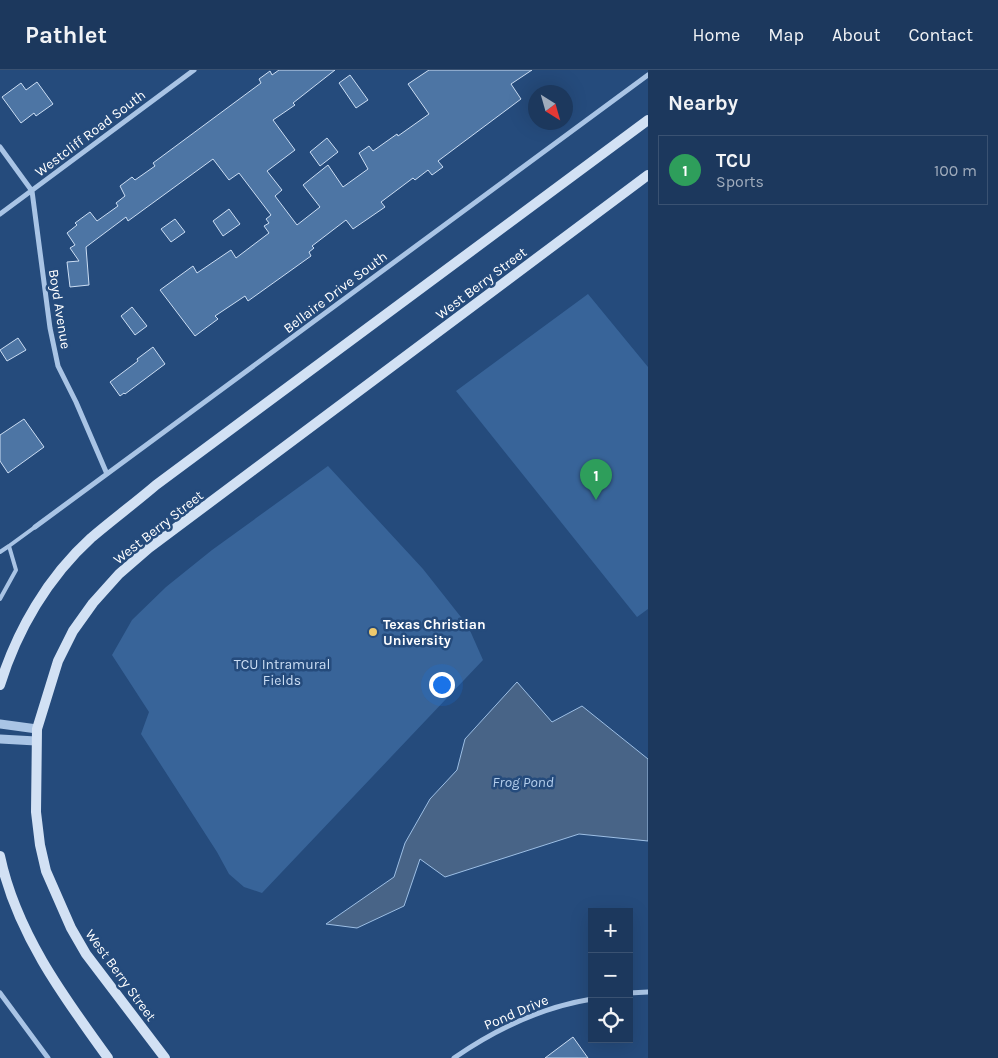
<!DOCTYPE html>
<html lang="en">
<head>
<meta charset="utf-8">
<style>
  body { margin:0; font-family:Karla,sans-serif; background:#294366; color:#f1f3f6 }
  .controls { position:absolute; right:15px; bottom:15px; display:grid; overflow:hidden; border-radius:0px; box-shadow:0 5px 20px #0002 }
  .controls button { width:45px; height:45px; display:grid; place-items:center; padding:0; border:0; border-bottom:1px solid #3a5272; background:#1c385d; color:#f1f3f6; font:25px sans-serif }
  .compass { position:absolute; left:528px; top:15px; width:45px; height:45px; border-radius:50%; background:#1c385d; box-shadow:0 5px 20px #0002; rotate:143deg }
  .you { position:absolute; left:441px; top:614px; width:18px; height:18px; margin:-12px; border:4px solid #fff; border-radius:50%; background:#1a73e8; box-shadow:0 0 0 8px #1a73e833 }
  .badge { display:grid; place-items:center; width:32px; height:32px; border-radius:50%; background:#eec96d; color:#fff; font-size:16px; font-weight:700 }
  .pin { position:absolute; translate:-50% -41px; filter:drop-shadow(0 1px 2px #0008) }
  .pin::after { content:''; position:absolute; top:26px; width:18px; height:15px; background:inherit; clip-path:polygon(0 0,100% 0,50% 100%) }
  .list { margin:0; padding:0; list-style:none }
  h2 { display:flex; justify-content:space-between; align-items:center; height:65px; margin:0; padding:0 20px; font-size:21px }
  h2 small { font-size:16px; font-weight:400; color:#a0acbc }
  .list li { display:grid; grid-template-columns:32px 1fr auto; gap:15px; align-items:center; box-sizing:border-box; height:70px; margin:0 10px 10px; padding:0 10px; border:1px solid #3a5272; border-radius:0px }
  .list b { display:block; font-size:19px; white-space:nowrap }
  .list p { margin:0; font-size:16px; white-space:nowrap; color:#a0acbc }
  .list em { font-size:16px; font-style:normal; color:#a0acbc }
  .icon { flex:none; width:28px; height:28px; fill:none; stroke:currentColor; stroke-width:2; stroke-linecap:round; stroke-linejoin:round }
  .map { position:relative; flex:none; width:648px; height:988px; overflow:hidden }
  header { display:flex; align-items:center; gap:30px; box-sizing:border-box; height:70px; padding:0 25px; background:#1c385d; border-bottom:1px solid #3a5272 }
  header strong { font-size:24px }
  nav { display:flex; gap:28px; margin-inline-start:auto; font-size:18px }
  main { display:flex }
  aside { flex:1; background:#1c385d }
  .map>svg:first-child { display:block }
  .green { fill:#386499 }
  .water { fill:#486487; stroke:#9dbfe5 }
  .building { fill:#4d75a4; stroke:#ccdef4 }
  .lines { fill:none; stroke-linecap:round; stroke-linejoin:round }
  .service { stroke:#a9c4e5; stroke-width:4 }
  .minor { stroke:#a9c4e5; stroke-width:5 }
  .tertiary { stroke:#a9c4e5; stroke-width:9 }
  .secondary { stroke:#d2e1f4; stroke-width:10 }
  .poi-dot { fill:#eec96d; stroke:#254b7c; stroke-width:2 }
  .labels { text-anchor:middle; stroke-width:5; stroke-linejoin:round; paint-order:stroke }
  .street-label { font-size:14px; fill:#fff; stroke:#254b7c }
  .poi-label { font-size:14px; font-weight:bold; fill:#fff; stroke:#254b7c; text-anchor:start }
  .park-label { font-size:14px; fill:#ccdef4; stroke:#254b7c }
  .water-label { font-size:15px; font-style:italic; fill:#b4ceec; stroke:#254b7c }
</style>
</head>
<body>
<header>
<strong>Pathlet</strong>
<nav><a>Home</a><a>Map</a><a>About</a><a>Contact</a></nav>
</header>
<main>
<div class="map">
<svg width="648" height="988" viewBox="0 0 648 988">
  <rect width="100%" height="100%" fill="#254b7c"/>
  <!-- green -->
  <path class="green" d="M 588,224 L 648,297 L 648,539 L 637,547 L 456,321 Z
    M 328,396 L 423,499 L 468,556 L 483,590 L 262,823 L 244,817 L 229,804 L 217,782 L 141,664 L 149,642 L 112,585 L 132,550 L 166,517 L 212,480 Z"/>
  <!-- water -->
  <path class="water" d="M 517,612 L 552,652 L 582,636 L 648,689 L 648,771 L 579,764 L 445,807 L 420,789 L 404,836 L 357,858 L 326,854 L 394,807 L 405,773 L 430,729 L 457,700 L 465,669 Z"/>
  <!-- building -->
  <path class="building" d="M 279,0 L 335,0 L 293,33 L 295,35 L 273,50 L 295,80 L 267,101 L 282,120 L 275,126 L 297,155 L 320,137 L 303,115 L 328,95 L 343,117 L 368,99 L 359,83 L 369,76 L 373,81 L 397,64 L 398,66 L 429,44 L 408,14 L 429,0 L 532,0 L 511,14 L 521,29 L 438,91 L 443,97 L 432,105 L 428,100 L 415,110 L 413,108 L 381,132 L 385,137 L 353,159 L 346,150 L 312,176 L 314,178 L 309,182 L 311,186 L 248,231 L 245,226 L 215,246 L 218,249 L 195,266 L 160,220 L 193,196 L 197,203 L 231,180 L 236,188 L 269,163 L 264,156 L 269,153 L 266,149 L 271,145 L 239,103 L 229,110 L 213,89 L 128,151 L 126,147 L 86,177 L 89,215 L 70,217 L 67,192 L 79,191 L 70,178 L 75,175 L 67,163 L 77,155 L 75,153 L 90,142 L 97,151 L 118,136 L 116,133 L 125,126 L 120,116 L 132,107 L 135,110 L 155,96 L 153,93 L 261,13 L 259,9 L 270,1 L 272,5 Z
    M 350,5 L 368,30 L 356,38 L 339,13 Z
    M 37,12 L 53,34 L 36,46 L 34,43 L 21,53 L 2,27 L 21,13 L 26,20 Z
    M 327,68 L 338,82 L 320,96 L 310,82 Z
    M 229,139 L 240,154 L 223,166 L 213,151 Z
    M 175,149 L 185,162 L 171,172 L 161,159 Z
    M 132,237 L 147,256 L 135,265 L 121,246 Z
    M 18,268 L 26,280 L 7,291 L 0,280 Z
    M 153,277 L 165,294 L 125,324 L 124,323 L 120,326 L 110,312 L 138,291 L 137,289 Z
    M 24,349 L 44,377 L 8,403 L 0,391 L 0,365 Z
    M 573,967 L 588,988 L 545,988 Z"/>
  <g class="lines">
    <!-- service -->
    <path class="service" d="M 9,476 L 35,457
      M 0,482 L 9,476 L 16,500 L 0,529"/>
    <!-- minor -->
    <path class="minor" d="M 0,77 L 32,121 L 50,258 L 58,296 L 76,332 L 107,404
      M 0,144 L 194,0
      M 35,457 L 648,5
      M 0,923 L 48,988
      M 629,923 L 648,922
      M 454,988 C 496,959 542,937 592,929"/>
    <!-- tertiary -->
    <path class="tertiary" d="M 0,654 L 37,659
      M 0,669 L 36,671"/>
    <!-- secondary -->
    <path class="secondary" d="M 0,615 C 17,560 48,507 91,468 C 112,450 135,433 156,415 L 648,50
      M 0,786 C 16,862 63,926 108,988
      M 165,988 L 86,884 L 71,858 L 46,801 L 40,775 L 36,742 L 37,659 L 58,591 L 73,561 L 93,533 L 119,504 L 149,478 L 648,105"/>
  </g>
  <!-- markers -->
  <circle class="poi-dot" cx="373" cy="562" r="5"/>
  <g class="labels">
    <!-- street labels -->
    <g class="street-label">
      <text transform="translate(90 63) rotate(-37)" y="5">Westcliff Road South</text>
      <text transform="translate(481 213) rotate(-37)" y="5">West Berry Street</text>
      <text transform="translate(335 222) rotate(-37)" y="5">Bellaire Drive South</text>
      <text transform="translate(60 239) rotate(81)" y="5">Boyd Avenue</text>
      <text transform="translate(158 457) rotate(-38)" y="5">West Berry Street</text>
      <text transform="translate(121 905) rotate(54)" y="5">West Berry Street</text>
      <text transform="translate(516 942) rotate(-23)" y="5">Pond Drive</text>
    </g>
    <!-- poi labels -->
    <g class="poi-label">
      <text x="383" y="559">Texas Christian<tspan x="383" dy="16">University</tspan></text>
    </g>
    <!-- park labels -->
    <g class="park-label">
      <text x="282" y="599">TCU Intramural<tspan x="282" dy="16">Fields</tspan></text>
    </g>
    <!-- water labels -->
    <g class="water-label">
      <text x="523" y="717">Frog Pond</text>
    </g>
  </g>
</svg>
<div class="controls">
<button>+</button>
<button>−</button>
<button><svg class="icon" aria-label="locate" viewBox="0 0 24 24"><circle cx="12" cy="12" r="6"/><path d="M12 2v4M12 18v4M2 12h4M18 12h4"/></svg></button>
</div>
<svg class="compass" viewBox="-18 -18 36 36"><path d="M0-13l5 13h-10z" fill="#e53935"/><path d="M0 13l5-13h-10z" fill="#a0acbc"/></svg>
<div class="you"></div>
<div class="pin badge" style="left:596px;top:430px;background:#2e9e5b">1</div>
</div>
<aside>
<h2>Nearby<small></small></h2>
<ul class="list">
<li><span class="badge" style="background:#2e9e5b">1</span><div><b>TCU</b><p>Sports</p></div><em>100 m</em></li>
</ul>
</aside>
</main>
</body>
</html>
